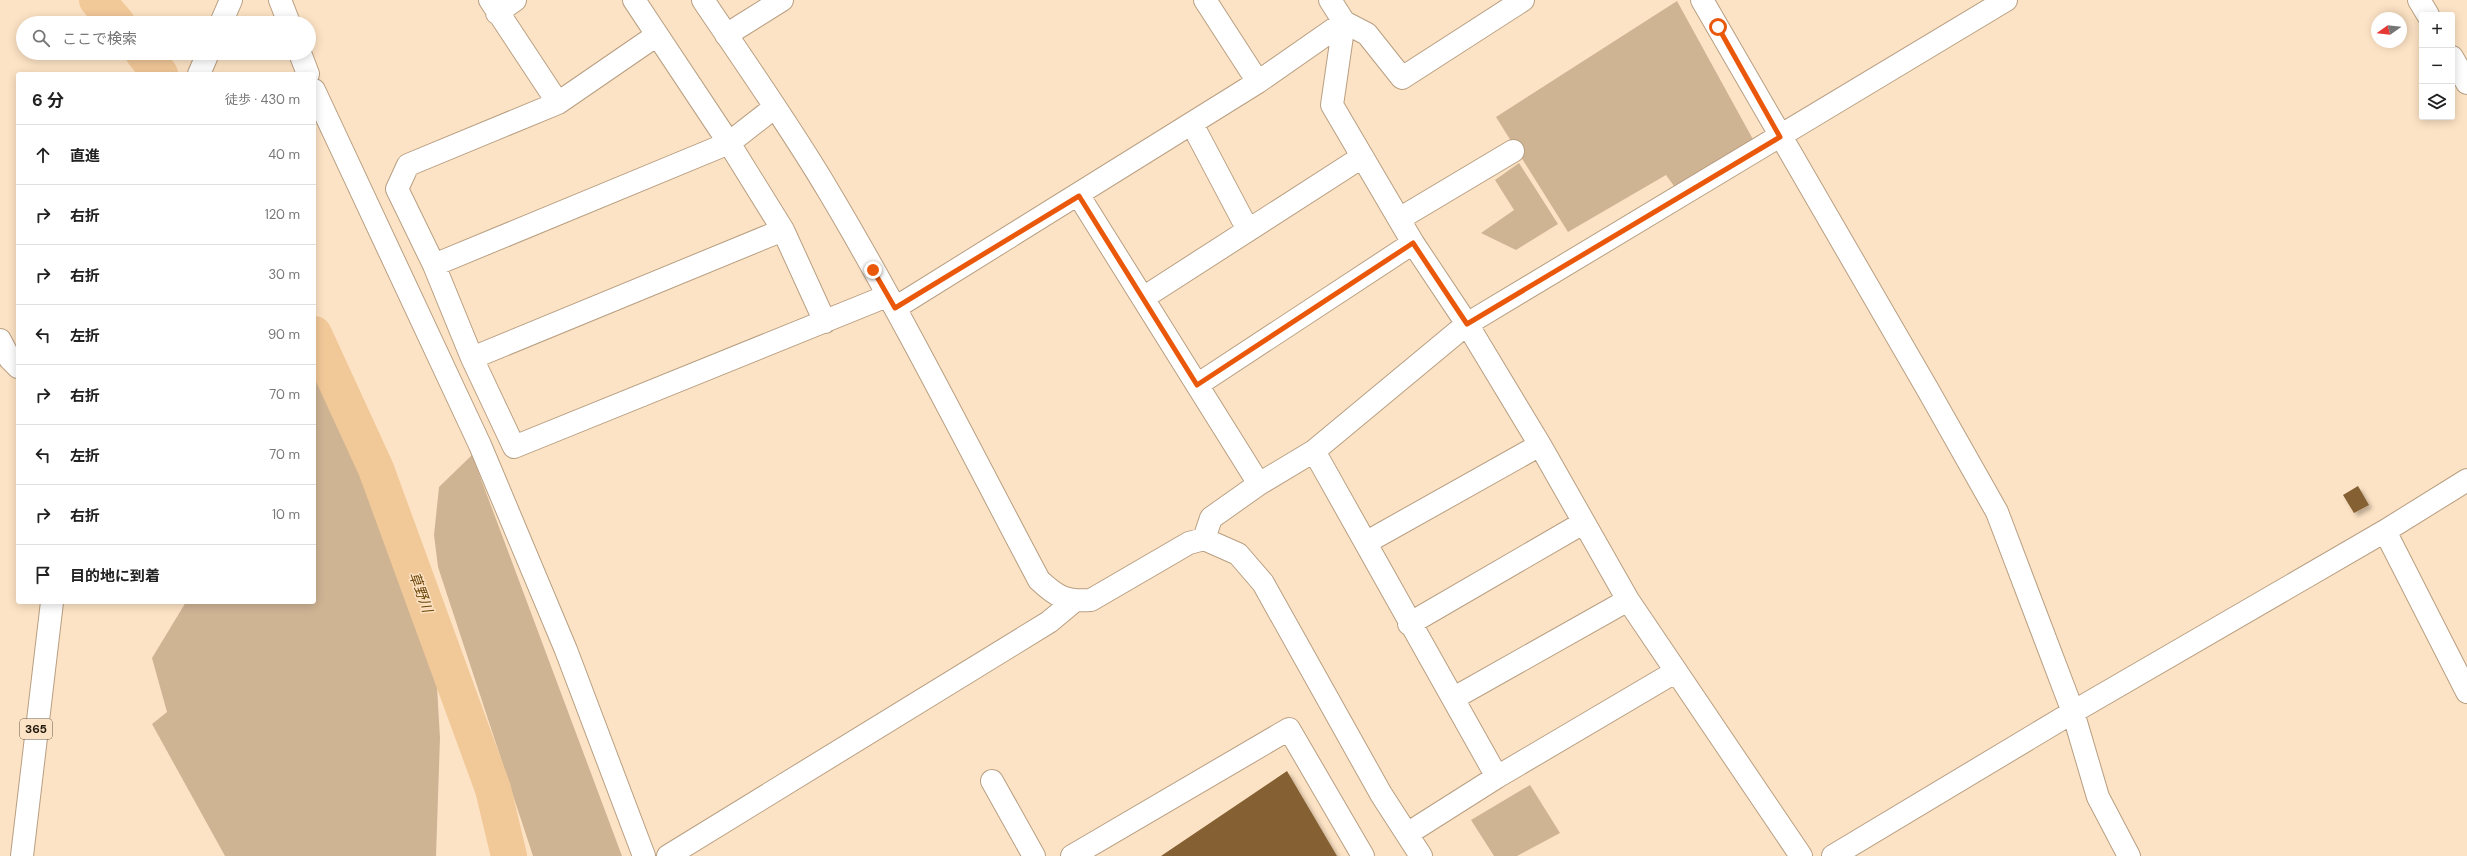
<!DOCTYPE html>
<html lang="ja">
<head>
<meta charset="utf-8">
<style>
  body { margin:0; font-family:"DM Sans","Noto Sans JP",sans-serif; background:#f2f2f2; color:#222 }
  .controls { position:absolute; right:12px; top:12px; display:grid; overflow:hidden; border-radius:4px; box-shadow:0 2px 10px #0003 }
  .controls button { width:36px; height:36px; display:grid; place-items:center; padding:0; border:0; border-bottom:1px solid #e0e0e0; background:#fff; color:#222; font:20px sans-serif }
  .compass { position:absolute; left:2371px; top:12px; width:36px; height:36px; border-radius:50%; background:#fff; box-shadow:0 2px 10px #0003; rotate:255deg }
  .stop { position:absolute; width:12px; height:12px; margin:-9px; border:3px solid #ea580c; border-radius:50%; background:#fff }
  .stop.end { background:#ea580c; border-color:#fff; box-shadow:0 1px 4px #0008 }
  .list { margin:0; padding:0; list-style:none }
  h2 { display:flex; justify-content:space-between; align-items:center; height:52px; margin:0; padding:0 16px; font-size:17px }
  h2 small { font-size:13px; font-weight:400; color:#767676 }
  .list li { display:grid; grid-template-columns:26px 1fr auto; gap:12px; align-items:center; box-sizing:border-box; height:60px; padding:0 16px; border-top:1px solid #e0e0e0 }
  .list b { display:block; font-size:15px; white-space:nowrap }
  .list em { font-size:13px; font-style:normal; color:#767676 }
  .icon { flex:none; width:22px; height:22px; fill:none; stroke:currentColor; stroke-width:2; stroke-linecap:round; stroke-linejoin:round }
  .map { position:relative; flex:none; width:2467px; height:856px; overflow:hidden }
  .search { position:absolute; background:#fff; box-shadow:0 2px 10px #0003; left:16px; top:16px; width:300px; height:44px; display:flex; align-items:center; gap:10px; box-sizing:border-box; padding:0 14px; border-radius:22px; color:#767676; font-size:15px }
  .panel { position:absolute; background:#fff; box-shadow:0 2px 10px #0003; left:16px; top:72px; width:300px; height:532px; border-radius:4px }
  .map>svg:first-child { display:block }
  .green { fill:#cfb494 }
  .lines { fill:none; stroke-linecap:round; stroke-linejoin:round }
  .river { stroke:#f1c898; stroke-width:36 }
  .building { fill:#846032; filter:url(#shadow) }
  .minor-casing { stroke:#b89f82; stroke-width:24 }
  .highway-casing { stroke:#b89f82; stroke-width:24 }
  .minor { stroke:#fff; stroke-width:22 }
  .highway { stroke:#fff; stroke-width:22 }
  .route { stroke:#ea580c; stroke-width:5 }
  .labels { text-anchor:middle; stroke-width:3; stroke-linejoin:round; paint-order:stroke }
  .shield { fill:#fde3c5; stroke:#645645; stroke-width:1 }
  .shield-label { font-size:12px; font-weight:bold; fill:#22190e }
  .water-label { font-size:14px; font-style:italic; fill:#6a4407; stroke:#fde3c5 }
</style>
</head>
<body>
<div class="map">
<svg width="2467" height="856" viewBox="0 0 2467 856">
  <defs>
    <filter id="shadow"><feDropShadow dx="3.5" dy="3.5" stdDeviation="2" flood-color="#0004"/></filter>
  </defs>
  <rect width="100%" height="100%" fill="#fde3c5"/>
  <!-- green -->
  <path class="green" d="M 1677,1 L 1755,143 L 1682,197 L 1666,175 L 1568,232 L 1496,117 Z
    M 1519,163 L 1558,224 L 1516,250 L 1481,233 L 1514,210 L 1495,180 Z
    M 314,368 L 435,652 L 440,738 L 436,856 L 225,856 L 152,724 L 167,712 L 152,658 L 186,602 L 314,602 Z
    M 472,455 L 622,856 L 533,856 L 438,567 L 434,535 L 439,487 Z
    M 1530,785 L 1560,833 L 1517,856 L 1494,856 L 1471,820 Z"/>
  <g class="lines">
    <!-- river -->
    <path class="river" d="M 97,0 L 117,23
      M 143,53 L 160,74
      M 314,334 L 376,469 L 493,789 L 509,856"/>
  </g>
  <!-- building -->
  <path class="building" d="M 2358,486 L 2369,505 L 2354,513 L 2343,495 Z
    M 1287,771 L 1337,856 L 1161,856 Z"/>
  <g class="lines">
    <defs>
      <path id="minor" d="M 280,0 L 289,23
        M 490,0 L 558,103
        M 634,0 L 729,143 L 783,230 L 825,322
        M 703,0 C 746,64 790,126 829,192 C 904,318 970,450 1039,580 C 1057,597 1066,602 1091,600 L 1189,543 L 1204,539 L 1238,554 L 1263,583 L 1381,794 L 1421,856
        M 1205,0 L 1258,82
        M 1330,0 L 1344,22 L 1367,34 L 1402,78 L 1523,0
        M 1702,0 L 1928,390 L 1997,512 L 2073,712 L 2098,797 L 2129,856
        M 2419,0 L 2428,15
        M 497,13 L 515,0
        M 1344,22 L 1332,105 L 1413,243 L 1467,324 L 1540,445 L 1628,600 L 1801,856
        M 657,35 L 558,103 L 408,165 L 397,189 L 434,265 L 472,358 L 514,447 L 887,296
        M 726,35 L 782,0
        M 300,53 L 308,74
        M 2452,57 L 2467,83
        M 314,90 L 480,445 L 566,650 L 644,856
        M 1192,124 L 1248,230
        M 1079,196 L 1259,484
        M 1399,219 L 1513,151
        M 434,265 L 729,143 L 775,107
        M 1143,298 L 1362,157
        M 895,308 L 1258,82 L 1344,22
        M 0,340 L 10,359 L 18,367
        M 472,358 L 783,230
        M 1197,385 L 1413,243
        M 1314,451 L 1497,777
        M 2385,531 L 2467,692
        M 1204,539 L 1211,518 L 1259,484 L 1314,451 L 1467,324 L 2006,0
        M 1367,542 L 1540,445
        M 1409,624 L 1583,523
        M 1454,698 L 1628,600
        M 992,781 L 1034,856
        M 1407,834 L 1497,777 L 1675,672
        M 668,856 L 1049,622 L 1073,602
        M 1072,856 L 1289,729 L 1363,856
        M 1833,856 L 2073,712 L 2385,531 L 2467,480"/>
      <path id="highway" d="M 221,23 L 231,0
        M 199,74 L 208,53
        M 22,856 L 52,602"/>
    </defs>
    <!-- minor casing -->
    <use href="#minor" class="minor-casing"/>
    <!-- highway casing -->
    <use href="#highway" class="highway-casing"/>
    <!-- minor -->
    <use href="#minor" class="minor"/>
    <!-- highway -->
    <use href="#highway" class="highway"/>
  </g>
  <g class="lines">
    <!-- route -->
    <path class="route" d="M 873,270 L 895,308 L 1079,196 L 1197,385 L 1413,243 L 1467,324 L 1780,137 L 1718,27"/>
  </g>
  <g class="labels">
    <!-- shield labels -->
    <rect class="shield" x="20" y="719" width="32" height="20" rx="3"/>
    <g class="shield-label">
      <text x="36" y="733">365</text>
    </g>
    <!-- water labels -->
    <g class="water-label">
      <text transform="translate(421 592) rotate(70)" y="5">草野川</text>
    </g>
  </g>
</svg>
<div class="controls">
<button>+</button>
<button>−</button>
<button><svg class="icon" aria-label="layers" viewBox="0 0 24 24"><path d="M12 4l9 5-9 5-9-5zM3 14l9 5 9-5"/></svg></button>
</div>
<svg class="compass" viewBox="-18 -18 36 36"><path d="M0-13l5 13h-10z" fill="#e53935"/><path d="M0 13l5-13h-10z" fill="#767676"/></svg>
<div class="stop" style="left:1718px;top:27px"></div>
<div class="stop end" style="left:873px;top:270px"></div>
<div class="search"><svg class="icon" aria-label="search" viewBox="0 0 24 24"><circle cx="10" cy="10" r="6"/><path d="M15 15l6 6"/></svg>ここで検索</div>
<section class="panel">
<h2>6 分<small>徒歩 · 430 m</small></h2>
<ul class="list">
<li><svg class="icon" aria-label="ahead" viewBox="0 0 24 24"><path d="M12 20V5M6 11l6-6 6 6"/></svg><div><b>直進</b></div><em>40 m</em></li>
<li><svg class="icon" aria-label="right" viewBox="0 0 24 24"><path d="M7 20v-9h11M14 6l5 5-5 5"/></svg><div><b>右折</b></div><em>120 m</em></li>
<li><svg class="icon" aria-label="right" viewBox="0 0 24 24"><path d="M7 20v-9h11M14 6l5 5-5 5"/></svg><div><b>右折</b></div><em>30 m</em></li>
<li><svg class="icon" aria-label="left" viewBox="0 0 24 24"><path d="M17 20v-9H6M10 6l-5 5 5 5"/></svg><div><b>左折</b></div><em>90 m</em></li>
<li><svg class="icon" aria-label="right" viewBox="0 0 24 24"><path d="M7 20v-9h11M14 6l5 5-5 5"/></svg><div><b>右折</b></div><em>70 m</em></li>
<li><svg class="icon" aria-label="left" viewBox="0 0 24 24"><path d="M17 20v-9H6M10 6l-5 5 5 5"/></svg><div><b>左折</b></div><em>70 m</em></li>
<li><svg class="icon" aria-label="right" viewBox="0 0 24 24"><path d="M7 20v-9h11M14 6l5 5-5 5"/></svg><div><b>右折</b></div><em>10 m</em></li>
<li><svg class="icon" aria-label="arrive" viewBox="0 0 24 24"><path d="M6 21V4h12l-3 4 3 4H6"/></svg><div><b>目的地に到着</b></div></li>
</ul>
</section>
</div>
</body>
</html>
